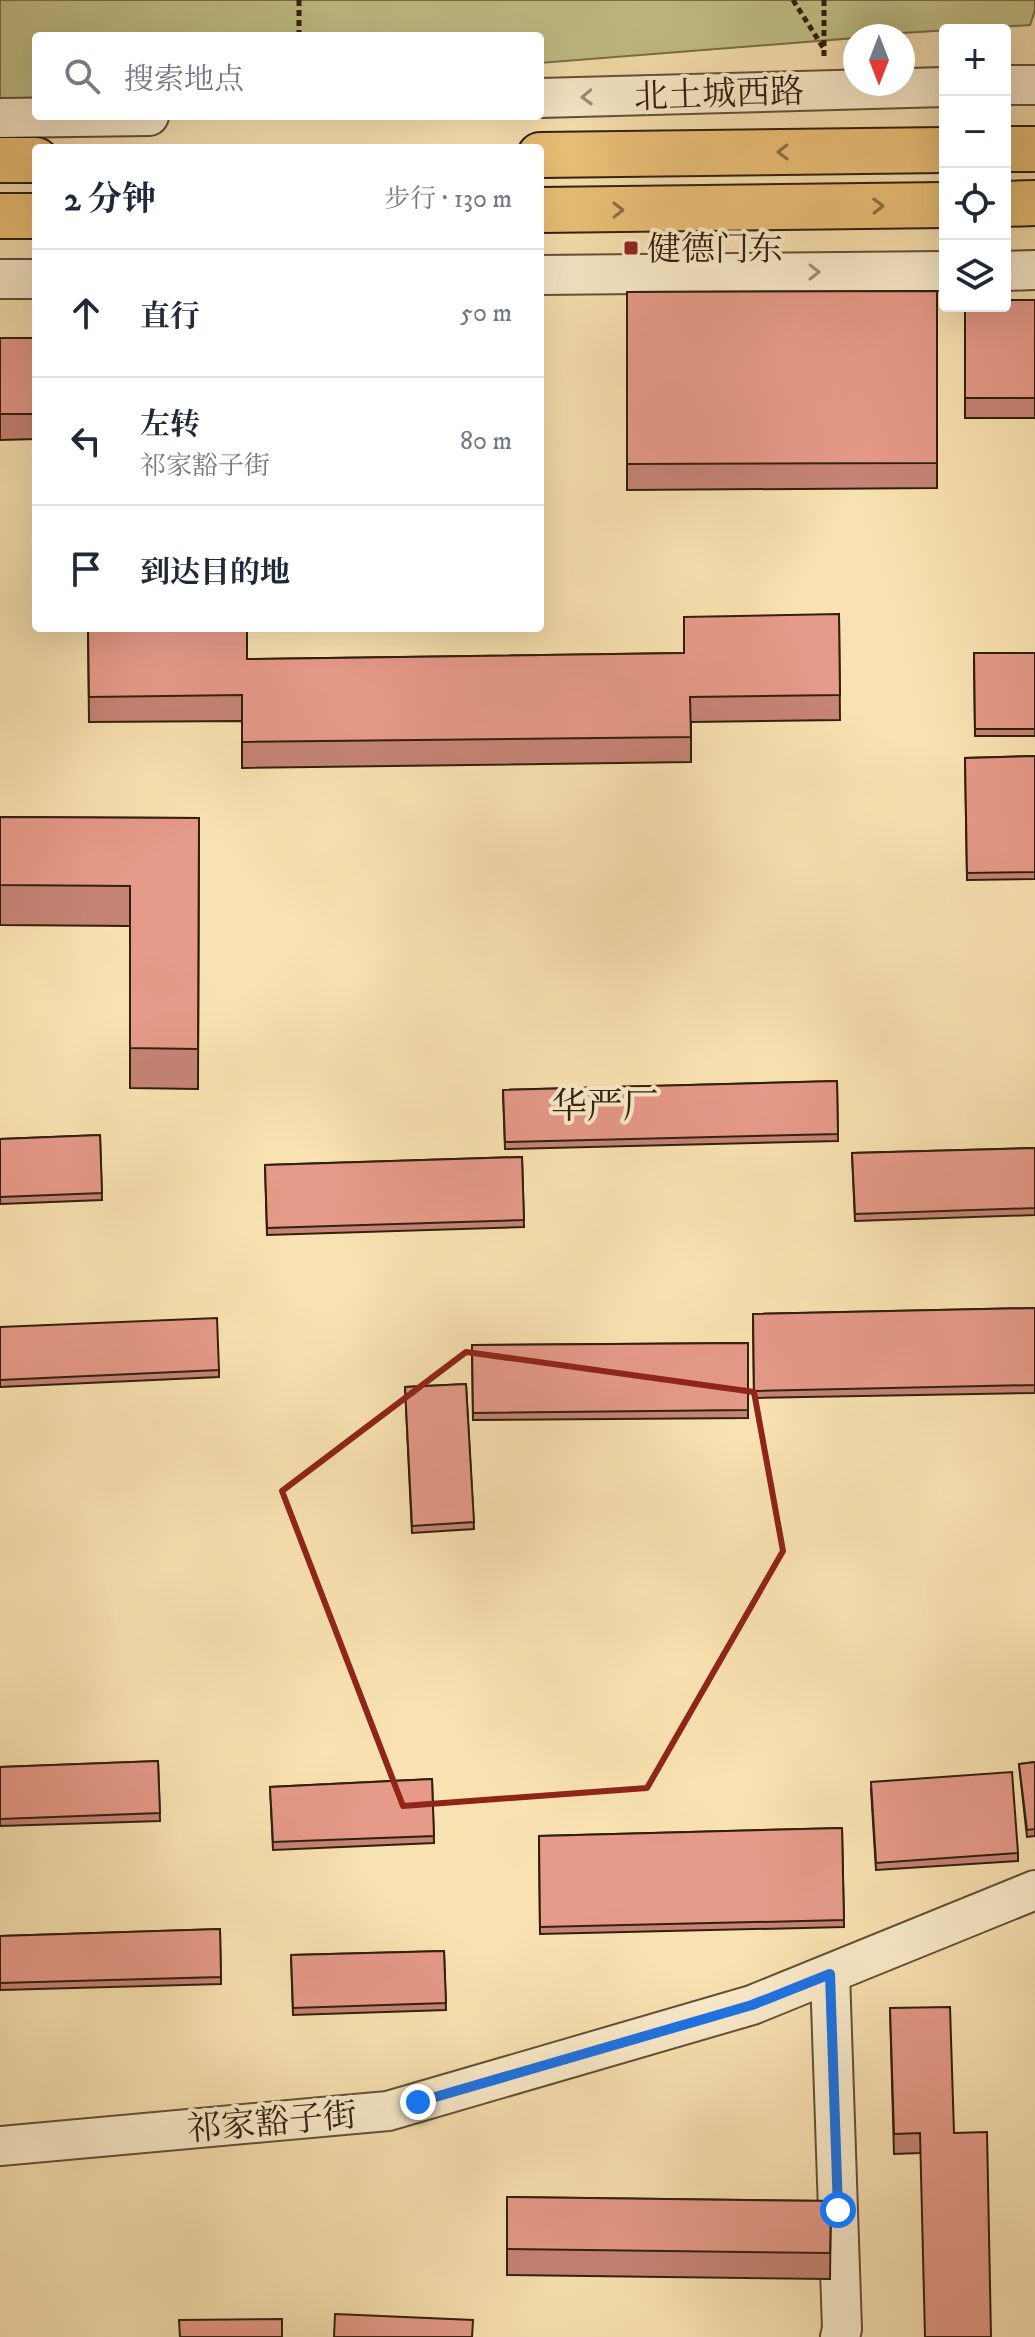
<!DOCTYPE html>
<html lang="zh">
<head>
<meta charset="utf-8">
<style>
  body { margin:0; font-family:"IM FELL DW Pica","Noto Serif SC",serif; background:#f6f6f7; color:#1f2937 }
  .controls { position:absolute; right:24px; top:24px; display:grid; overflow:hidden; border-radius:8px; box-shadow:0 8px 32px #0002 }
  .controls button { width:72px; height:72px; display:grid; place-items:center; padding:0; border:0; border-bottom:2px solid #e0e1e3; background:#fff; color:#1f2937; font:40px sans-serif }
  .compass { position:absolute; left:843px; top:24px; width:72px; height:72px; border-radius:50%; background:#fff; box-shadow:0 8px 32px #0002; rotate:180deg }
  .stop { position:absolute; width:24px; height:24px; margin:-18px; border:6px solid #1a73e8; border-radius:50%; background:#fff }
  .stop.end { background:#1a73e8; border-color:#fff; box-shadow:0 2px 8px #0008 }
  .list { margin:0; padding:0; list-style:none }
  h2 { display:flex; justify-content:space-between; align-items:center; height:104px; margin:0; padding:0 32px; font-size:34px }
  h2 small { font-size:26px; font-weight:400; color:#747a83 }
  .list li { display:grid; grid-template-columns:52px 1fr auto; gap:24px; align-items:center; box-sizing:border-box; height:128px; padding:0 32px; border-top:2px solid #e0e1e3 }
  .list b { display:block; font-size:30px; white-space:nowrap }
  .list p { margin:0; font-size:26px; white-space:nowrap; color:#747a83 }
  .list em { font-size:26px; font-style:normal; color:#747a83 }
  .icon { flex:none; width:44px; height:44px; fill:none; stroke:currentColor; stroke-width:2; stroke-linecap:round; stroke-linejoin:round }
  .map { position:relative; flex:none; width:1035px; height:2337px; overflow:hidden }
  .search { position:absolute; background:#fff; box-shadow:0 8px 32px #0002; left:32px; top:32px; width:512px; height:88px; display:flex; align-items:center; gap:20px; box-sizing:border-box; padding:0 28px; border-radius:8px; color:#747a83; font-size:30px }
  .panel { position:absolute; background:#fff; box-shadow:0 8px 32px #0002; left:32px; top:144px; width:512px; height:488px; border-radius:8px }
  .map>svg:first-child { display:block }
  .green { fill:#c3c288; stroke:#7a704b; stroke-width:2 }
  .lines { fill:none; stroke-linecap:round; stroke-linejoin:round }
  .minor-casing { stroke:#635037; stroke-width:42 }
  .major-casing { stroke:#311f0e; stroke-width:48 }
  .path { stroke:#311f0e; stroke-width:5; stroke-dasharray:6 4; stroke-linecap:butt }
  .minor { stroke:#fbeccc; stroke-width:38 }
  .major { stroke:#ecc178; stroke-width:44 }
  .wall { fill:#c68476; stroke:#311f0e; stroke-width:2 }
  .building { fill:#e69a89; stroke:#311f0e; stroke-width:2 }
  .oneway { stroke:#a09076 }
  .oneway2 { stroke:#8e7043 }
  .route { stroke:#1a73e8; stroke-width:10 }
  .marked { fill:none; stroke:#8f2418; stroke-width:6; stroke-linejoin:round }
  .poi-dot { fill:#8f2418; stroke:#fbeccc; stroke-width:3 }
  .labels { text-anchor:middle; stroke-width:8; stroke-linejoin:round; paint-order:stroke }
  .street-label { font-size:34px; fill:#311f0e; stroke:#fbeccc }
  .poi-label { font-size:34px; fill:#311f0e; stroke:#fbeccc; text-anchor:start }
  .neighbourhood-label { font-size:36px; fill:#311f0e; stroke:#fbeccc }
</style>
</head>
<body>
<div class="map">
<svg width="1035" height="2337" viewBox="0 0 1035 2337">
  <rect width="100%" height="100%" fill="#f9e2b1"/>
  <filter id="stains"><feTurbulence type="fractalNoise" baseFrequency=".0025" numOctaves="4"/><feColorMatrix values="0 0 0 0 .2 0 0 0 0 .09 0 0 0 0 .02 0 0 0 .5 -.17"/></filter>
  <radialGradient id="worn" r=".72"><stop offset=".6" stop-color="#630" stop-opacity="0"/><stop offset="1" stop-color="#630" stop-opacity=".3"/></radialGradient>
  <!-- green -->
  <path class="green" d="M 0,0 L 1035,0 L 1035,10 L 1030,25 L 855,36 L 855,38 L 540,63 L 540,36 L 36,36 L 36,98 L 0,98 Z"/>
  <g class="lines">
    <defs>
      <path id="minor" d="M 1005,85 L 1035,85
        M 540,98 L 945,87
        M 0,118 L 149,116
        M 1005,271 L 1035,270
        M 540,275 L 945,271
        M 0,279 L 36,279
        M 830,1974 L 842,2329 L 840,2337
        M 0,2146 L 388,2111 L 752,2005 L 1035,1890"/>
      <path id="major" d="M 1005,149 L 1035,149
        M 540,155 L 945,150
        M 0,160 L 36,160
        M 1005,204 L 1035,203
        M 540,210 L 945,205
        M 0,216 L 36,216"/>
    </defs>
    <!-- minor casing -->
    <use href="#minor" class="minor-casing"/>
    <!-- major casing -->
    <use href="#major" class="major-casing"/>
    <!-- path -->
    <path class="path" d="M 299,0 L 299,36
      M 793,0 L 824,49
      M 824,0 L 824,57"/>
    <!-- minor -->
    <use href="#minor" class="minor"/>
    <!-- major -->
    <use href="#major" class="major"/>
  </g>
  <!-- wall -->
  <path class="wall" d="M 937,291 L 937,488 L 627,490 L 627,292 Z
    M 1035,300 L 1035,418 L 965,418 L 965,306 Z
    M 0,338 L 36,338 L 36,439 L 0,440 Z
    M 839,614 L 840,720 L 691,722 L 691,762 L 242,768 L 242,721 L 89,722 L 88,631 L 247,659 L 684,653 Z
    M 974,653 L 1035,653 L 1035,736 L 975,736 Z
    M 1035,756 L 1035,879 L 967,880 L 965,758 Z
    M 0,817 L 199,818 L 198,1089 L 130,1088 L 130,926 L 0,925 Z
    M 837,1081 L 838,1141 L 505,1149 L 503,1090 Z
    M 100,1135 L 102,1200 L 0,1204 L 0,1139 Z
    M 1035,1148 L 1035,1215 L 855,1221 L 852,1153 Z
    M 522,1157 L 524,1227 L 267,1235 L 265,1165 Z
    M 1035,1308 L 1035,1393 L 754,1398 L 753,1314 Z
    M 0,1327 L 219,1370 L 219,1377 L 0,1387 Z
    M 748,1343 L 748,1418 L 473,1420 L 472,1345 Z
    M 466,1384 L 474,1529 L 412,1533 L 405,1387 Z
    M 158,1761 L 160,1821 L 0,1826 L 0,1767 Z
    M 1035,1762 L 1035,1836 L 1027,1837 L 1019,1764 Z
    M 432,1779 L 434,1843 L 273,1850 L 270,1787 Z
    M 871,1789 L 1018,1853 L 1018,1861 L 876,1870 Z
    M 842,1828 L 844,1927 L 540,1934 L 539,1836 Z
    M 220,1929 L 221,1984 L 0,1990 L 0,1936 Z
    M 444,1951 L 446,2010 L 293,2015 L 291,1955 Z
    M 890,2008 L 954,2133 L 920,2153 L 894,2154 Z
    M 507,2197 L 831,2201 L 830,2279 L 507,2275 Z"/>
  <!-- building -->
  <path class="building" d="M 937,291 L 937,463 L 627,464 L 627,292 Z
    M 1005,300 L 1035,300 L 1035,398 L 965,398 L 965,306 L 1005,306 Z
    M 0,338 L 36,338 L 36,414 L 0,414 Z
    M 839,614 L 840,695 L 690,697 L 691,737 L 242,742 L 242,695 L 89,697 L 88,631 L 247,628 L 247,659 L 684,653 L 684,617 Z
    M 974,653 L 1035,653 L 1035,729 L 975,729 Z
    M 1035,756 L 1035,872 L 967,873 L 965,758 Z
    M 0,817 L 199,818 L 198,1049 L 130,1048 L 130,886 L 0,885 Z
    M 837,1081 L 838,1134 L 505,1142 L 503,1090 Z
    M 100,1135 L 102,1193 L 0,1197 L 0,1139 Z
    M 1035,1148 L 1035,1208 L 855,1214 L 852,1153 Z
    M 522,1157 L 524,1220 L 267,1228 L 265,1165 Z
    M 1035,1308 L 1035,1385 L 754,1391 L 753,1314 Z
    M 217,1318 L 219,1370 L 0,1380 L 0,1327 Z
    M 748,1343 L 748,1410 L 473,1413 L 472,1345 Z
    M 466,1384 L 474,1522 L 412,1526 L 405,1387 Z
    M 158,1761 L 160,1813 L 0,1819 L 0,1767 Z
    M 1035,1762 L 1035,1829 L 1027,1830 L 1019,1764 Z
    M 1012,1772 L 1018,1853 L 876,1863 L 871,1782 Z
    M 432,1779 L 434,1836 L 273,1842 L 270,1787 Z
    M 842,1828 L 844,1920 L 540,1927 L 539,1836 Z
    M 220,1929 L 221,1977 L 0,1983 L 0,1936 Z
    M 444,1951 L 446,2003 L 293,2008 L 291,1955 Z
    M 950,2007 L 954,2133 L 987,2132 L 991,2337 L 925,2337 L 920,2133 L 894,2134 L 890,2008 Z
    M 507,2197 L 831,2201 L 830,2253 L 507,2249 Z
    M 335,2314 L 473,2320 L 472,2337 L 334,2337 Z
    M 282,2319 L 282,2337 L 180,2337 L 179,2320 Z"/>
  <!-- one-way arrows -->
  <defs><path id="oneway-chevron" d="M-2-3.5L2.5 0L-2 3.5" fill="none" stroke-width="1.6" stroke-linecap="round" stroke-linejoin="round" transform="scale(2)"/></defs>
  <g class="oneway">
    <use href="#oneway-chevron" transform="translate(587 97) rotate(178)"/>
    <use href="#oneway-chevron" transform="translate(814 272)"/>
  </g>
  <g class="oneway2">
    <use href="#oneway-chevron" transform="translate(783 152) rotate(179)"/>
    <use href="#oneway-chevron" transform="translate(878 206) rotate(-1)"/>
    <use href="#oneway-chevron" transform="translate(618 210) rotate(-1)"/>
  </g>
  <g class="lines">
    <!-- route -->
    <path class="route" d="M 418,2102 L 752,2005 L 830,1974 L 838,2210"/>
  </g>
  <!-- marked area -->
  <path class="marked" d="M 466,1352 L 754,1392 L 783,1551 L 647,1788 L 403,1806 L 282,1491 Z"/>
  <!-- markers -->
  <rect class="poi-dot" x="623" y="240" width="16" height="16" rx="4"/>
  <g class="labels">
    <!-- street labels -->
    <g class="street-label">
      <text transform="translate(719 93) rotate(-2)" y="12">北土城西路</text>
      <text transform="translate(272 2121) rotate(-5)" y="12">祁家豁子街</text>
    </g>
    <!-- poi labels -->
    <g class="poi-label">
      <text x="647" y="260">健德门东</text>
    </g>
    <!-- neighbourhood labels -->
    <g class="neighbourhood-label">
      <text x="605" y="1118">华严厂</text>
    </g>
  </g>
  <rect width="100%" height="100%" filter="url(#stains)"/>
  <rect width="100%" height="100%" fill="url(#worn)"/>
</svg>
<div class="controls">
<button>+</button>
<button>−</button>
<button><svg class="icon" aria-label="locate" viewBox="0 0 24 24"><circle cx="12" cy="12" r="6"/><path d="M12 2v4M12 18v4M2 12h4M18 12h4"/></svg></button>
<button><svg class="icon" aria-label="layers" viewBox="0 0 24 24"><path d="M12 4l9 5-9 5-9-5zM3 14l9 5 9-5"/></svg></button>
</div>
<svg class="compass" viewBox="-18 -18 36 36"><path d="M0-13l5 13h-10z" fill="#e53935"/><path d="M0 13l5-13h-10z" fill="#747a83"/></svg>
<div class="stop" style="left:838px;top:2210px"></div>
<div class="stop end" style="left:418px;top:2102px"></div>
<div class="search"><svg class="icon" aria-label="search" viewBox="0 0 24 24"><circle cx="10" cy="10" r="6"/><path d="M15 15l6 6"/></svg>搜索地点</div>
<section class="panel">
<h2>2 分钟<small>步行 · 130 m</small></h2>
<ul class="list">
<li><svg class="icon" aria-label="ahead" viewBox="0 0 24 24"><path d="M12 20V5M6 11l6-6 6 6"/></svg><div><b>直行</b></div><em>50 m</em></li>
<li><svg class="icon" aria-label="left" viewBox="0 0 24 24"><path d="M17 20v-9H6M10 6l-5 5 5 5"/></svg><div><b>左转</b><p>祁家豁子街</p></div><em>80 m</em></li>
<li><svg class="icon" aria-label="arrive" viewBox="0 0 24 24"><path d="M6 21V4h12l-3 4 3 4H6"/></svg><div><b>到达目的地</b></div></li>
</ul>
</section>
</div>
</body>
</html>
